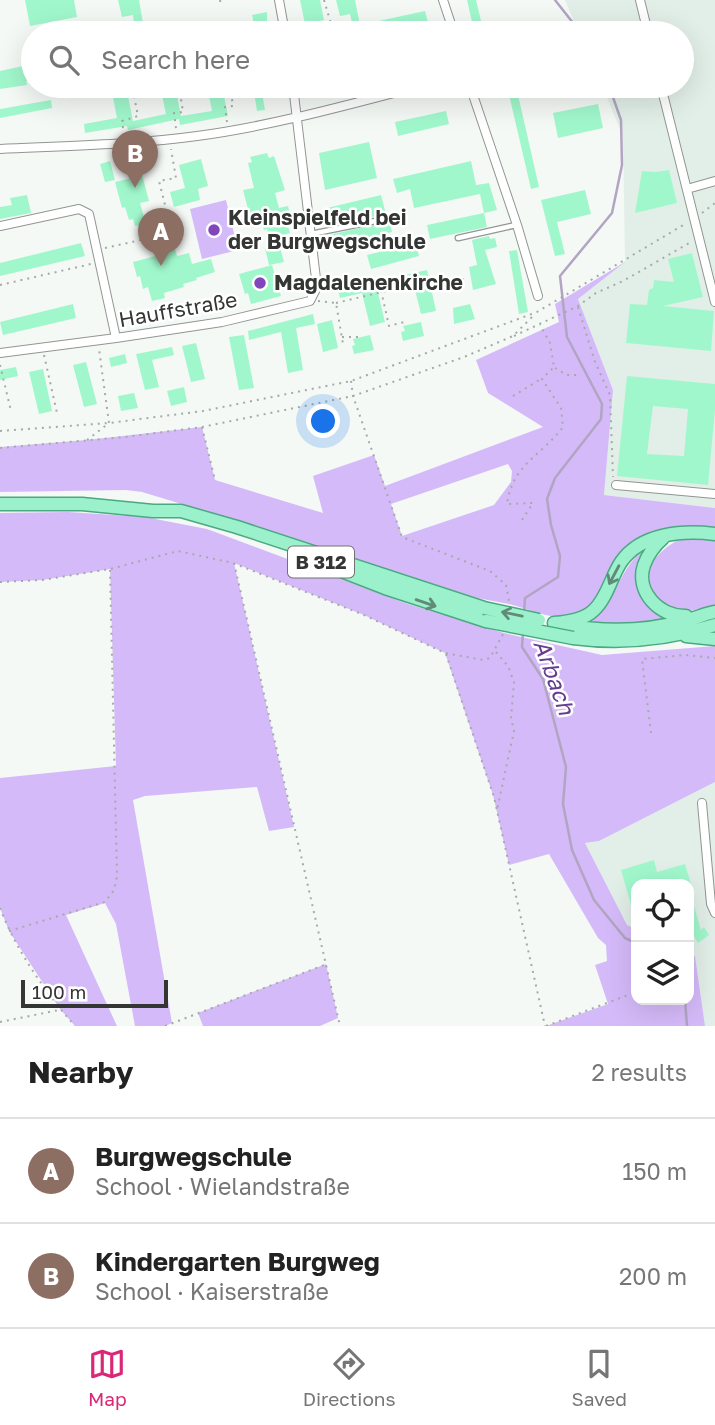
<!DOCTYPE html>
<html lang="en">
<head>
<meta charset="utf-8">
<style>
  body { margin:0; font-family:"Golos Text",sans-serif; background:#f6f6f6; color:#222 }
  .controls { position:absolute; right:21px; bottom:21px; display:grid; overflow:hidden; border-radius:14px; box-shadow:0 7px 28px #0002 }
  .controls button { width:63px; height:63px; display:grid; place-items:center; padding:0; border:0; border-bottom:2px solid #e0e0e0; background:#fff; color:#222; font:35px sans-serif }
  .scale { position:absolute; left:21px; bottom:18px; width:147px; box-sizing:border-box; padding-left:7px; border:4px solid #343634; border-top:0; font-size:19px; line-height:24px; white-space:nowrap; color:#343634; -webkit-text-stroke:5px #fff; paint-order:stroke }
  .you { position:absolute; left:324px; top:422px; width:24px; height:24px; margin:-18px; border:5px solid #fff; border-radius:50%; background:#1a73e8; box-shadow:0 0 0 10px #1a73e833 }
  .badge { display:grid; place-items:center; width:46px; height:46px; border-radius:50%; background:#db2777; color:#fff; font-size:23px; font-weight:700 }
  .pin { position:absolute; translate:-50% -58px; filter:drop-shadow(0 2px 4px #0008) }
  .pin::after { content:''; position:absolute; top:37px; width:24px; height:21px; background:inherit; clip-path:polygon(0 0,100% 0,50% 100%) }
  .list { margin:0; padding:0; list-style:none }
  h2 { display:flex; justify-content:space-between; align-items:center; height:91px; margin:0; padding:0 28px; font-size:30px }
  h2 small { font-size:23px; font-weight:400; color:#767676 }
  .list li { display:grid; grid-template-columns:46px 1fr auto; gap:21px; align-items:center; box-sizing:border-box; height:105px; padding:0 28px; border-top:2px solid #e0e0e0 }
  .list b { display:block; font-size:26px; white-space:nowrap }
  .list p { margin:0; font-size:23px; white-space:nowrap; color:#767676 }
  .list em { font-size:23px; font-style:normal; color:#767676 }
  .icon { flex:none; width:38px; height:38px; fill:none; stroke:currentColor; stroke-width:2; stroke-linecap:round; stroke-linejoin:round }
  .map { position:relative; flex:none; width:715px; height:1026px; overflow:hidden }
  .search { position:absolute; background:#fff; box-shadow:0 7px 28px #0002; left:21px; right:21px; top:21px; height:77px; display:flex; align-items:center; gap:18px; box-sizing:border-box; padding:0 24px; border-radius:38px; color:#767676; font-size:26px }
  .sheet { height:301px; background:#fff }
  nav { display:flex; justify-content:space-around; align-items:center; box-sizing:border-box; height:98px; border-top:2px solid #e0e0e0; background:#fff; font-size:19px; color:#767676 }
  nav a { display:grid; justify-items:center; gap:4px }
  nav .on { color:#db2777 }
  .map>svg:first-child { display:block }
  .built { fill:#e2efe8 }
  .green { fill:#d5baf9; fill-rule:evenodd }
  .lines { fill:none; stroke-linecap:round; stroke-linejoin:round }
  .stream { stroke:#b1a5c2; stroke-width:2.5 }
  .building { fill:#a1f7cc; fill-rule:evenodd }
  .lane-casing { stroke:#919693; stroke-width:7 }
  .street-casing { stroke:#919693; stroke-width:10 }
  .primary-casing { stroke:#4ba981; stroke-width:15 }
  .path { stroke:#a6aaa7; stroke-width:2; stroke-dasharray:2 5; stroke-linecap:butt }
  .lane { stroke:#fff; stroke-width:4.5 }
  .street { stroke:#fff; stroke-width:8 }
  .primary { stroke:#9bf1cc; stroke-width:12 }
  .primary-bridge-casing { stroke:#4ba981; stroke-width:15; stroke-linecap:butt }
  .primary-bridge { stroke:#9bf1cc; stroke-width:12 }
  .oneway { stroke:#628a78 }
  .poi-dot { fill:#8146bc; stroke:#fff; stroke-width:2.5 }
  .labels { text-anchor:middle; stroke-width:5; stroke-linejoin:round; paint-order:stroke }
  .shield { fill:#fff; stroke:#717271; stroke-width:2 }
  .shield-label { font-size:19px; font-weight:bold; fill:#343634 }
  .poi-label { font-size:21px; font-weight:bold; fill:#343634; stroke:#fff; text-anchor:start }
  .street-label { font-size:21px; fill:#343634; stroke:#fff }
  .water-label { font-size:23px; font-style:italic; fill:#653d8f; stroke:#fff }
</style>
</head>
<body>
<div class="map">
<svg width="715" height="1026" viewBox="0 0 715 1026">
  <rect width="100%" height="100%" fill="#f4f9f6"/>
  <!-- built -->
  <path class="built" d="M 565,0 L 715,0 L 715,508 L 604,495 L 613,390 L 578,299 L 625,261 L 623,136 L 602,86 L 682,86 L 682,33 L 579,33 Z
    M 715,782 L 715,1026 L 705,1026 L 695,956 L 689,953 L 689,884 L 636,884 L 636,929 L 627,925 L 585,843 L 599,841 Z"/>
  <!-- green -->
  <path class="green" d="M 226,200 L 238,250 L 202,259 L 190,209 Z
    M 625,262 L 578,299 L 613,390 L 604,495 L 715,508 L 715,529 C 671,520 630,531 610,573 C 602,589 596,608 578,615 C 557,623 530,609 509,604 C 498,602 488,600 477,598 L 251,525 L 142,492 L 126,490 L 0,492 L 0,447 L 87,440 L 202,427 L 215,480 L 323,513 L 313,476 L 374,455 L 385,486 L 543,427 L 488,393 L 476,360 L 559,322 L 555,304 ZM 508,464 L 512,471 L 511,482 L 494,505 L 402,536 L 391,504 Z
    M 68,512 L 145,517 L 207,529 L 408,604 L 504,633 L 602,655 L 715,646 L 715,782 L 599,841 L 585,843 L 627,925 L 636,929 L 636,1000 L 689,1000 L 689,953 L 695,956 L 705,1026 L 546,1026 L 608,1004 L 595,965 L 607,961 L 606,945 L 598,938 L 549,854 L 509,865 L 493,795 L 445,653 L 364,615 L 234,563 L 294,827 L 269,831 L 257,787 L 145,796 L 133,800 L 172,1023 L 165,1026 L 135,1026 L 116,924 L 105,903 L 66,915 L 117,1026 L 75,1026 L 60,1009 L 9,931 L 0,908 L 0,778 L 116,766 L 110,569 L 42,580 L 0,582 L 0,513 Z
    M 682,538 L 701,538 L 715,541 L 715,605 C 703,608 689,613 677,611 C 667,609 660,602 655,594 C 639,568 660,549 682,538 Z
    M 649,545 L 638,574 L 670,621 L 626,625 L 589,625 L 588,621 C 617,603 619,565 649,545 Z
    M 326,964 L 338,1018 L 320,1026 L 203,1026 L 198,1013 Z"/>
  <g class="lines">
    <!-- stream -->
    <path class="stream" d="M 555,0 L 581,33
      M 524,613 L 525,598 L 558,577 L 560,556 L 551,525 L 547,499 L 555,478 L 601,419 L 602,404 L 567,337 L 560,276 L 612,213 L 622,165 L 621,120 L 609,86
      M 523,633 L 522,647 L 543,679 L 566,767 L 563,804 L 572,850 L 594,900 L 625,938 L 636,943
      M 685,1000 L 687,1026"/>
  </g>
  <!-- building -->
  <path class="building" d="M 25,0 L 74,0 L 77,17 L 30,26 Z
    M 118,0 L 139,0 L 143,23 L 134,24 L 133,15 L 122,17 Z
    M 300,0 L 320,0 L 324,20 L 305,24 Z
    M 336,0 L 355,0 L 360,25 L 425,11 L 429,26 L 394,33 L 338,33 L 338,31 L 353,27 L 350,14 L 340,16 Z
    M 467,0 L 476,0 L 483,29 L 474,31 Z
    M 267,12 L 267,32 L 251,33 L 250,26 L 254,25 L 252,15 Z
    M 219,22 L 222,33 L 207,33 L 205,24 Z
    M 33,61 L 33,80 L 26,81 L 27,85 L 0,89 L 0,71 L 23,66 L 22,63 Z
    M 126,86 L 133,121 L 166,114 L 160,86 L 175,86 L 181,116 L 212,111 L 207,86 L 222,86 L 228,116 L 180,125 L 179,119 L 128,130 L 127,126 L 85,133 L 84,124 L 117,118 L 111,87 Z
    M 253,86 L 277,86 L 278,90 L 262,93 L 265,110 L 257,111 Z
    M 507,86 L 516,86 L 539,187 L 531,189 Z
    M 51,100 L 52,108 L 0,118 L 0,109 Z
    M 598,104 L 603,128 L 558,138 L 553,113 Z
    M 446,111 L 449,124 L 398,136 L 395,122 Z
    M 369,142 L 377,178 L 325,190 L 319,153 Z
    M 267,153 L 269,158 L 274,156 L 285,190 L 275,193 L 279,208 L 288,206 L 290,214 L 285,215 L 290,233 L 286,234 L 288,242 L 279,244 L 284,262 L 269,265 L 265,248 L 271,246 L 267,229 L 264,230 L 259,210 L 249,213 L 243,190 L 254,188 L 248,163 L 252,162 L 250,157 Z
    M 201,159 L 208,186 L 198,189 L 200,200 L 174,207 L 170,192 L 185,188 L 179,165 Z
    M 110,161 L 115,180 L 105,182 L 100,164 Z
    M 471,161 L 476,185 L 489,183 L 497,210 L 484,213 L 480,194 L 414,208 L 410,189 L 397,193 L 393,179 Z
    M 669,170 L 677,203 L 635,213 L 642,171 L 655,172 Z
    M 141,171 L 149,201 L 140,203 L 146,224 L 135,226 L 133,219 L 129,220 L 125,207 L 122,208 L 115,182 L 132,178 L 131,174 Z
    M 585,190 L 591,214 L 557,222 L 565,254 L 555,256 L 541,200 Z
    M 27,195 L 31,213 L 0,219 L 0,207 L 12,205 L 10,198 Z
    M 381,195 L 386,214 L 327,226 L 323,209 Z
    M 484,213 L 487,227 L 430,239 L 427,225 Z
    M 390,221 L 392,232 L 331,246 L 329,235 Z
    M 489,236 L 490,239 L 495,238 L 497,247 L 485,250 L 496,284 L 473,290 L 469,267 L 477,265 L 472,240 Z
    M 173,242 L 177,256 L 189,253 L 192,264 L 211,259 L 215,272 L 196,278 L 197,280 L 183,284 L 184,287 L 164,293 L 165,298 L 152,301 L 148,287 L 143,289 L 140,276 L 137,277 L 133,262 L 163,254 L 160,246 Z
    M 81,243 L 85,256 L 0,276 L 0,263 Z
    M 416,243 L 419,256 L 371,269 L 367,255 Z
    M 517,250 L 528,312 L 519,314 L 509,251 Z
    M 692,253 L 703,297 L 663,306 L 714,311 L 711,351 L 626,343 L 630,304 L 647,305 L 649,290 L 653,288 L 654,280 L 674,282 L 668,259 Z
    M 272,265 L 281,296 L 251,304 L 248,293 L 245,294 L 239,274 Z
    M 427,270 L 436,311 L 421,314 L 413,282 L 377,289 L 385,322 L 370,326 L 362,293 L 340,298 L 338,290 Z
    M 73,304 L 76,318 L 3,335 L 0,322 Z
    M 470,304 L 475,319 L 454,324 L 453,308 Z
    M 313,314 L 315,324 L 296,328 L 303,370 L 288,373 L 281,332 L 249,340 L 248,331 Z
    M 332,320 L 338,348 L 323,352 L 317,324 Z
    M 421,322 L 424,336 L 403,341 L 401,332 L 405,331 L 403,326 Z
    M 244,335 L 254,388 L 239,390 L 229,337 Z
    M 370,335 L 374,350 L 354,354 L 352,346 L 355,345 L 353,339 Z
    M 196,343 L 205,379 L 191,382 L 182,346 Z
    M 172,347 L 174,355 L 152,360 L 159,387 L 145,390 L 136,354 Z
    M 125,354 L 127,363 L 111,367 L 109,358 Z
    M 86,362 L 97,404 L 84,407 L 73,365 Z
    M 16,367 L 18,376 L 0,380 L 0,370 Z
    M 43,369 L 52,411 L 39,414 L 29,372 Z
    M 627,376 L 715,384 L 715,410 L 708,485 L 617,476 ZM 653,406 L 688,409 L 684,456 L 647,454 Z
    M 184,387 L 187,402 L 171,406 L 167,391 Z
    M 134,393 L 138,408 L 121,411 L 118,396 Z
    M 654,860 L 657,872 L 685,864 L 691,884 L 636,884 L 636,914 L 634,915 L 621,870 Z
    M 689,896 L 691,896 L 701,930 L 704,927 L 709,935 L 698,943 L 689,928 Z"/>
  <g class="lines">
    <defs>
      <path id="lane" d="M 311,234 L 385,219
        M 458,238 L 516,225"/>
      <path id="street" d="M 279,0 L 285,33
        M 443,0 L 454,33
        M 640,0 L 648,33
        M 470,86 L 517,225 L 538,296
        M 661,86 L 715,302
        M 0,149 C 66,146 132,145 197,136 C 272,126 347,105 420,86
        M 687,189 L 715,181
        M 0,226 L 79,209 L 89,214 L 116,338
        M 0,353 L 116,338 L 222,322 L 310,301 L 317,287 L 293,86
        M 616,485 L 715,494
        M 702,803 L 711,904 L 715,913"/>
      <path id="primary" d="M 0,504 L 82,504 L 153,511 L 181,511 L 237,527 L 484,608
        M 663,538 C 655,545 648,554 644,565 C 635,592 660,617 686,616
        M 336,569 L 385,588 L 486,621
        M 554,623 C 568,622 584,620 594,610 C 607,598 611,577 621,562 C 641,533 683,530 715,534
        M 563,625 C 604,632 644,632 683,621 C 694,619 704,614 715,612
        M 686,636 L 715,639
        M 573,638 C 620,644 670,639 715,625"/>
    </defs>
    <!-- lane casing -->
    <use href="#lane" class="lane-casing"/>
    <!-- street casing -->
    <use href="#street" class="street-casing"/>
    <!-- primary casing -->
    <use href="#primary" class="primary-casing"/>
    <!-- path -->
    <path class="path" d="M 220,0 L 221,5
      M 324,0 L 332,27
      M 182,33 L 183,25
      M 227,122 L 225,107 L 233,106 L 230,86
      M 176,128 L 174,113 L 183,112 L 179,86
      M 124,135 L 122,121 L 138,116 L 132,86
      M 702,213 L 715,203
      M 105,248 L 172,233 L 159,181 L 176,178 L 171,149
      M 378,277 L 389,326 L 408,321
      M 0,285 L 91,264
      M 318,301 L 336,303 L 343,344
      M 336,303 L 436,279 L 437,284 L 464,279
      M 578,307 L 595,362 L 610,395 L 613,477
      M 514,336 L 578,306 L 596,293 L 623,281 L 691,242
      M 342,337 L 359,337
      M 44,355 L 57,413
      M 0,365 L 11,411
      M 555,368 L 567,375 L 578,375
      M 351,381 L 353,396 L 402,537 L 490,571 L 506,585 L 509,601
      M 513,396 L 541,379
      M 202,427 L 215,480
      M 0,431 L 109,423 L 203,411 L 351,381 L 537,312 L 685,224
      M 87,440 L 109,423 L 99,349
      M 0,448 L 125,437 L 202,427 L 353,396 L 464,357 L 513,336 L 535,314
      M 522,520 L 533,503 L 507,504 C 512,465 542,455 563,427 L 561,408 L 542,379 L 554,367 L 550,343 L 540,325
      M 234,563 L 340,1026
      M 0,582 L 42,580 L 110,569 L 178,551 L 233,563 L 364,615 L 445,653 L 483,660 L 490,658 L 503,634
      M 496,652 L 508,666 L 514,682 L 511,718 L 514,731 L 497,810
      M 446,654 L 494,797 L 545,1026
      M 651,733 L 642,659 L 685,655 L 715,658
      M 0,908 C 16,950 45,992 75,1026
      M 9,931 L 105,902 L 114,890 L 117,876 L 110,570
      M 0,1022 L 59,1010
      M 165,1026 L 324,965
      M 546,1026 L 636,992"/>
    <!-- lane -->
    <use href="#lane" class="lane"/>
    <!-- street -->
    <use href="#street" class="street"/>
    <!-- primary -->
    <use href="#primary" class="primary"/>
    <defs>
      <path id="primary-bridge" d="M 484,608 L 539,620
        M 486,621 L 573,638"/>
    </defs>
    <!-- primary-bridge casing -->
    <use href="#primary-bridge" class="primary-bridge-casing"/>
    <!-- primary-bridge -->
    <use href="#primary-bridge" class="primary-bridge"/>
  </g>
  <!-- one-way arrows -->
  <defs><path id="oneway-shaft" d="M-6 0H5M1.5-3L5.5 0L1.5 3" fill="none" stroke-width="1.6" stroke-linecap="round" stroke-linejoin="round" transform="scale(1.75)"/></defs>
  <g class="oneway">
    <use href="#oneway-shaft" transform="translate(614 575) rotate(118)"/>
    <use href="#oneway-shaft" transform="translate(426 603) rotate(19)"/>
    <use href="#oneway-shaft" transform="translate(512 614) rotate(-168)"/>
  </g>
  <!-- markers -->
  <g class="poi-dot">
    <circle cx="214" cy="230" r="7"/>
    <circle cx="260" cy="283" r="7"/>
  </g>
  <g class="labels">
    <!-- shield labels -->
    <rect class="shield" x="288" y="546.5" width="66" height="31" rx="5"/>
    <g class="shield-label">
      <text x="321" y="569">B 312</text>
    </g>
    <!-- poi labels -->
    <g class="poi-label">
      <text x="228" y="225">Kleinspielfeld bei<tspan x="228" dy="24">der Burgwegschule</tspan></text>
      <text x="274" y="290">Magdalenenkirche</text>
    </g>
    <!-- street labels -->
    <g class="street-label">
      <text transform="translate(178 310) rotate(-10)" y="7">Hauffstraße</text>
    </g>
    <!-- water labels -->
    <g class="water-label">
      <text transform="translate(554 677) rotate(70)" y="8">Arbach</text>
    </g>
  </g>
</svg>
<div class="controls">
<button><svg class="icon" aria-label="locate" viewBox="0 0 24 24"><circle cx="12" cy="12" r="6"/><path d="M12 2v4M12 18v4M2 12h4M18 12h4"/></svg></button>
<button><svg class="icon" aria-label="layers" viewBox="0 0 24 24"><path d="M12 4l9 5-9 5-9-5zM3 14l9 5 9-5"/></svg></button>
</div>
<div class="scale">100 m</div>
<div class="you"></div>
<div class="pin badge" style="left:161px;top:266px;background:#8d6e63">A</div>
<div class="pin badge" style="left:135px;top:188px;background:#8d6e63">B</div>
<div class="search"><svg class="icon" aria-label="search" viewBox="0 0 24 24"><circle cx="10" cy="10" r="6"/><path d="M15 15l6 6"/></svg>Search here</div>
</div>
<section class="sheet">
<h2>Nearby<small>2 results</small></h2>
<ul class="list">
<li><span class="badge" style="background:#8d6e63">A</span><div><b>Burgwegschule</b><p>School · Wielandstraße</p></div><em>150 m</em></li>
<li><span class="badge" style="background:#8d6e63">B</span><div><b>Kindergarten Burgweg</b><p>School · Kaiserstraße</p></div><em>200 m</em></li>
</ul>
</section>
<nav>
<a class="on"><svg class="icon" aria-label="map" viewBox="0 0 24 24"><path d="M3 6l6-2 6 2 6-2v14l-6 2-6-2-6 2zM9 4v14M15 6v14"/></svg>Map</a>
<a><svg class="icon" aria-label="directions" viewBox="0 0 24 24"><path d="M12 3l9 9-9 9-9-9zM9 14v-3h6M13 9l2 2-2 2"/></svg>Directions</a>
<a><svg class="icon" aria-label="saved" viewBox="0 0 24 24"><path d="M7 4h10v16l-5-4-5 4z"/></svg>Saved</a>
</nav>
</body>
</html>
